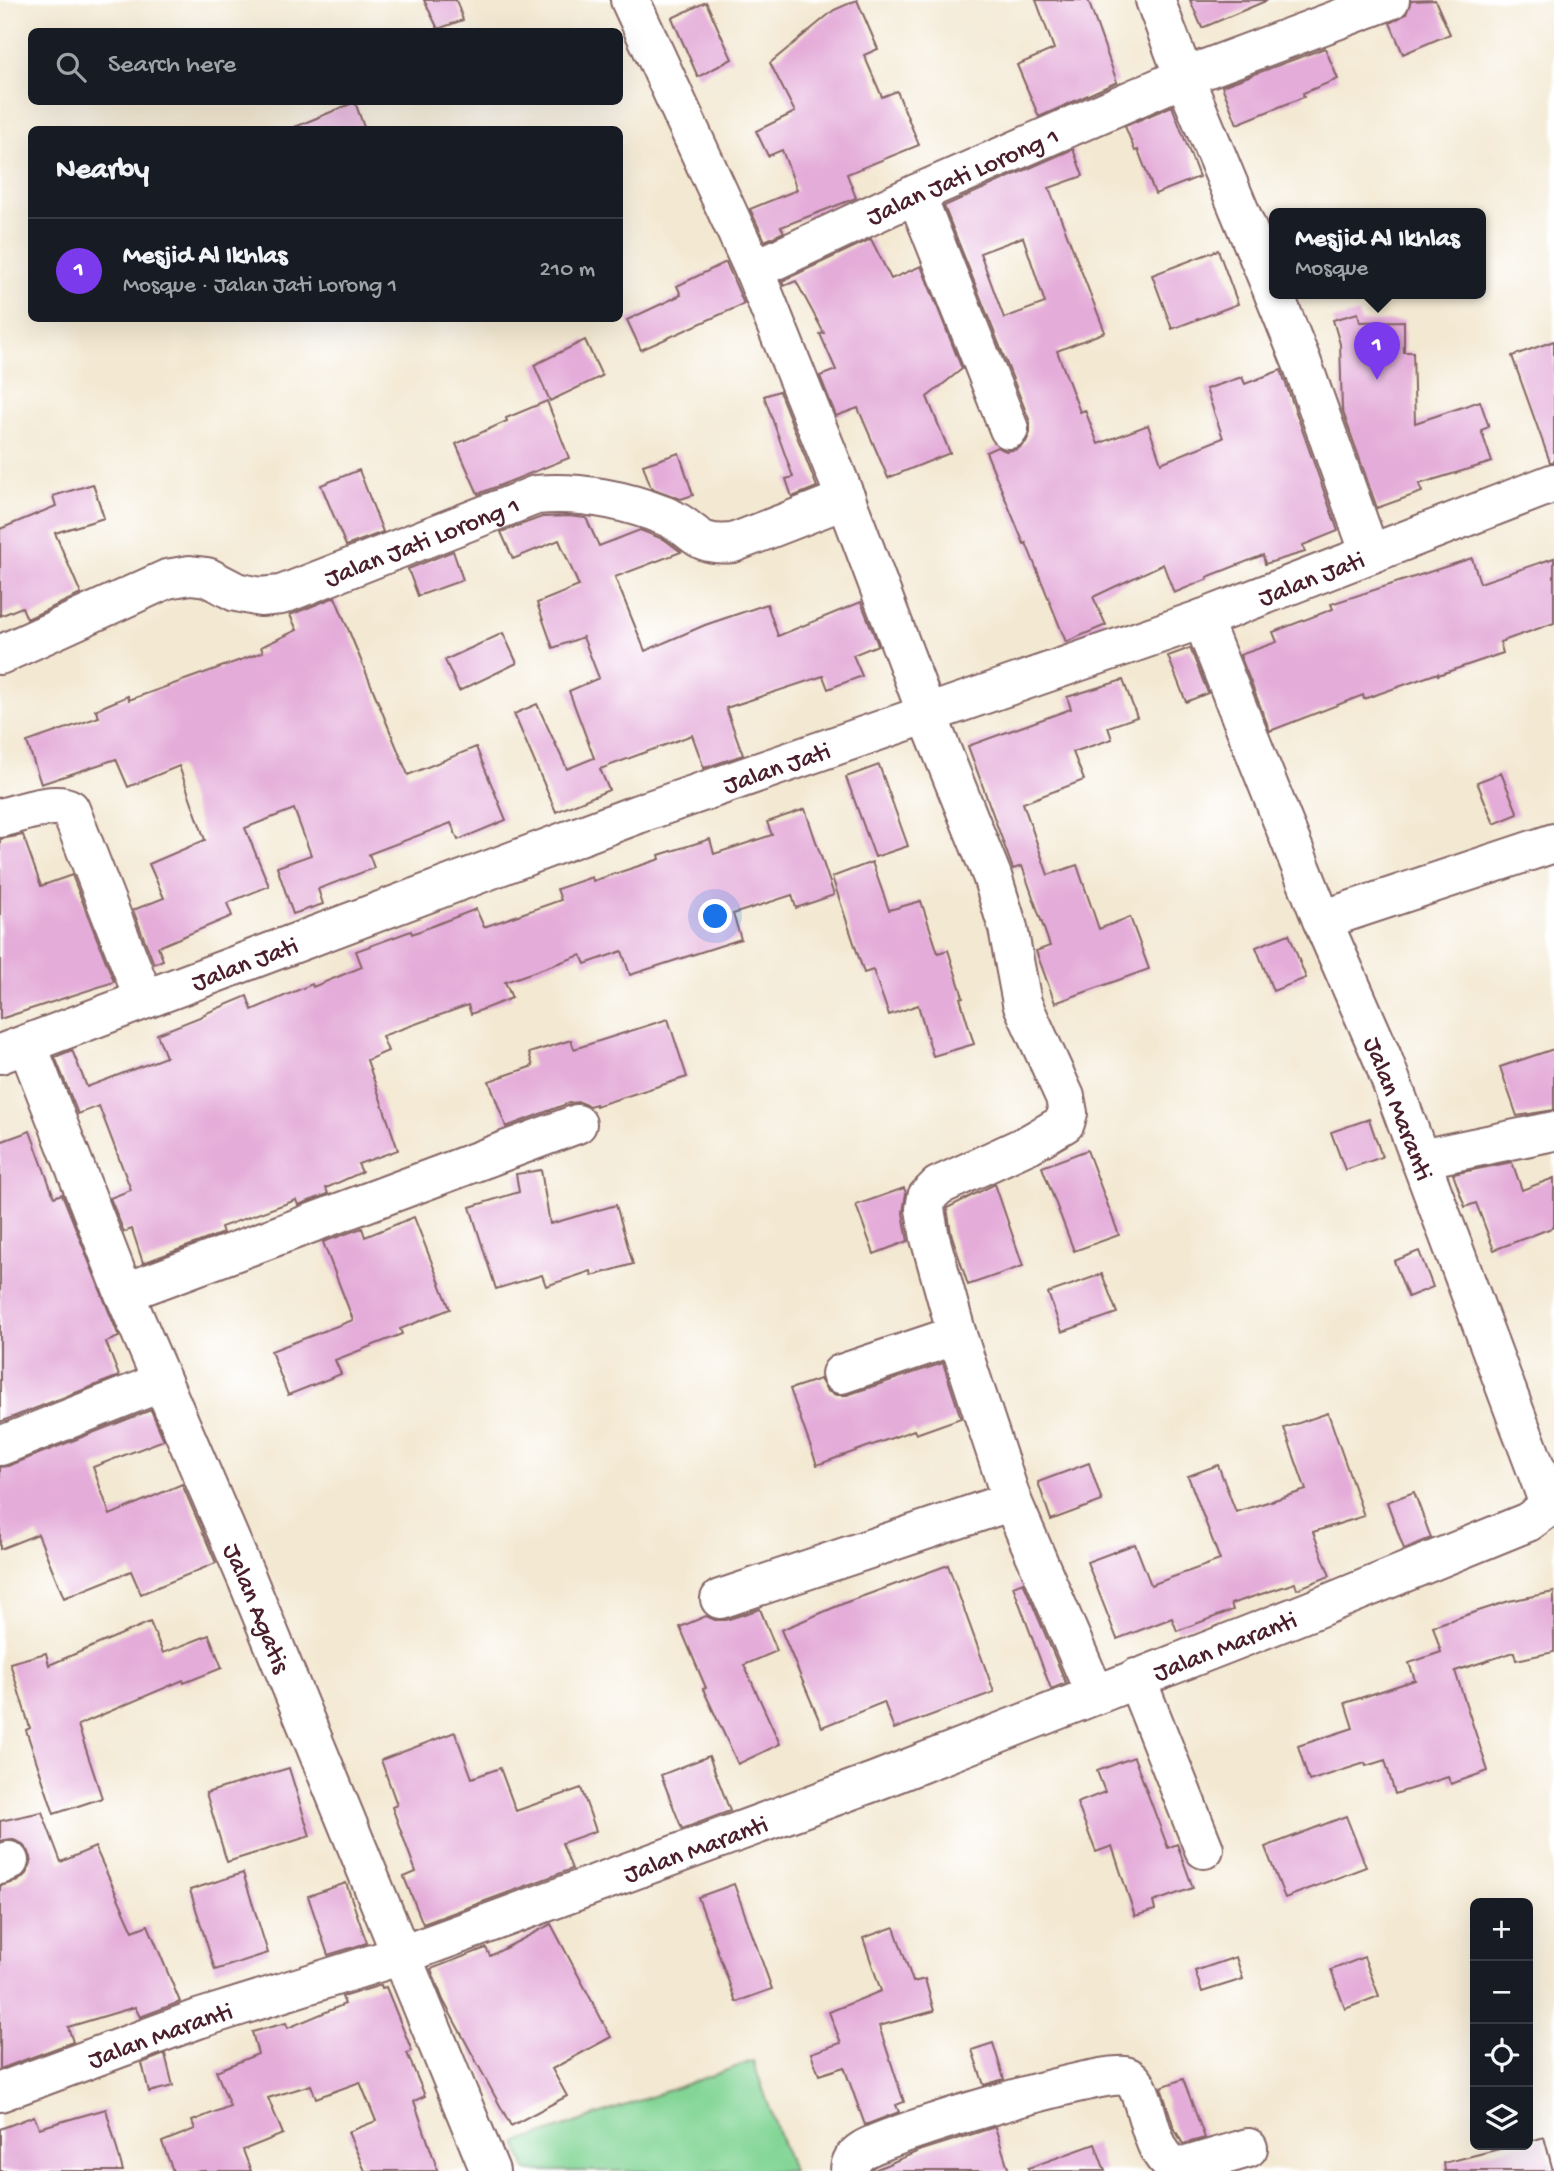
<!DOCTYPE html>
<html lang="en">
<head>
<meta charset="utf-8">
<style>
  body { margin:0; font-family:"Gochi Hand",sans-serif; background:#242831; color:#f1f3f6 }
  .controls { position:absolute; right:21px; bottom:21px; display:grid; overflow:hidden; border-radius:10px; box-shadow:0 7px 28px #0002 }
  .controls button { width:63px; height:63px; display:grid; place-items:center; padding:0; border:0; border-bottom:2px solid #363941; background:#171b24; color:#f1f3f6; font:35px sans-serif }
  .you { position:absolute; left:716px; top:917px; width:24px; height:24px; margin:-18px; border:5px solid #fff; border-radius:50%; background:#1a73e8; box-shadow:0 0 0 10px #1a73e833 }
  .badge { display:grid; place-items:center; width:46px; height:46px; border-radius:50%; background:#7c3aed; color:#fff; font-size:23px; font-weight:700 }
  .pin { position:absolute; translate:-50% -58px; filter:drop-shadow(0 2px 4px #0008) }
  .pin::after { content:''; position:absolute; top:37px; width:24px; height:21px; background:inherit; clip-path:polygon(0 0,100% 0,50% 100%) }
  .popup { position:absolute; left:1269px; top:208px; width:217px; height:91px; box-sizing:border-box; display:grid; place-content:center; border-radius:10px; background:#171b24; filter:drop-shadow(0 2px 5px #0005); font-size:23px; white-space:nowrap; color:#9ea1a6 }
  .popup b { font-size:26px; color:#f1f3f6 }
  .popup::after { content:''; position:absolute; left:50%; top:100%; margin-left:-14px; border:14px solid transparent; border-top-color:#171b24 }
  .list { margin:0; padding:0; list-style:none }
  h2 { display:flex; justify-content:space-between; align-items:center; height:91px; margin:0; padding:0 28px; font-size:30px }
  h2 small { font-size:23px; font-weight:400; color:#9ea1a6 }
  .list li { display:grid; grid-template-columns:46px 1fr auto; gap:21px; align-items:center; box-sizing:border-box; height:105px; padding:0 28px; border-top:2px solid #363941 }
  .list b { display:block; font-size:26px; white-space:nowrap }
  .list p { margin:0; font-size:23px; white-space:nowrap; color:#9ea1a6 }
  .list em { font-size:23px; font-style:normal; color:#9ea1a6 }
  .icon { flex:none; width:38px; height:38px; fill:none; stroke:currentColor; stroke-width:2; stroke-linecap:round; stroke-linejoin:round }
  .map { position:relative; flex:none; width:1554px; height:2171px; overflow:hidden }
  .search { position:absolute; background:#171b24; box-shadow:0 7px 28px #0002; left:28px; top:28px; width:595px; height:77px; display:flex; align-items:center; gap:18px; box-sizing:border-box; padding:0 24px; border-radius:10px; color:#9ea1a6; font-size:26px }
  .panel { position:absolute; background:#171b24; box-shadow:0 7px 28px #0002; left:28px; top:126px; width:595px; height:196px; border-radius:10px }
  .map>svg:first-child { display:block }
  .green { fill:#83d596; stroke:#667a60; stroke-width:2 }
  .building { fill:#e4acd9; fill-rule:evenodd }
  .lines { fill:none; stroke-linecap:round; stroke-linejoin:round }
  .minor-casing { stroke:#856565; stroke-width:42 }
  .minor { stroke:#fff; stroke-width:38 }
  .labels { text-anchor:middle; stroke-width:6; stroke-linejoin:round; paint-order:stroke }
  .street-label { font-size:26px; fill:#4a1f2b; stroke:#fff }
</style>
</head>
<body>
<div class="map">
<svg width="1554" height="2171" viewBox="0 0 1554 2171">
  <rect width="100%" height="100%" fill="#fff"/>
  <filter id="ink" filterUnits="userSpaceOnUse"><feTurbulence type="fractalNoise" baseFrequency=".0143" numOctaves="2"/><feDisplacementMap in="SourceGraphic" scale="14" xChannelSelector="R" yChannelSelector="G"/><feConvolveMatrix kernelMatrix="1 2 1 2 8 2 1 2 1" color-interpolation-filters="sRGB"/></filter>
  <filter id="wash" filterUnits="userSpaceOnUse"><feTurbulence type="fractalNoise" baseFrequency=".00686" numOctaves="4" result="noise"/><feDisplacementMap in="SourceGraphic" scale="28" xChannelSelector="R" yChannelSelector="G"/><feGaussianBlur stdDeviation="1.57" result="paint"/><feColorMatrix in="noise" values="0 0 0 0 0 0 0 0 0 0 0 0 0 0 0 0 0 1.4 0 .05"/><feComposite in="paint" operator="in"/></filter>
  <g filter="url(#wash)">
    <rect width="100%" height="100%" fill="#f3e8d1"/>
    <!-- green -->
    <path class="green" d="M 753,2061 L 792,2171 L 526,2171 L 517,2143 Z"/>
    <g id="blocks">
      <!-- building -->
      <path class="building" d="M 424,0 L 456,0 L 463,20 L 438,29 Z
        M 857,0 L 878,49 L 864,55 L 882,97 L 897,91 L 919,145 L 847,174 L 856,198 L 781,227 L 784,232 L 765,241 L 750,209 L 797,190 L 782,150 L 768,156 L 756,131 L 795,112 L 770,63 L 834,10 Z
        M 1036,0 L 1088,0 L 1117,82 L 1039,117 L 1017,65 L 1054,49 Z
        M 1190,0 L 1268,0 L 1202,28 Z
        M 1435,0 L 1450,34 L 1403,54 L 1390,23 L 1406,14 L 1411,1 Z
        M 706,2 L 732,59 L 698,77 L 672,18 Z
        M 1325,48 L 1338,79 L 1303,93 L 1304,97 L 1237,124 L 1222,86 Z
        M 355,102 L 365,130 L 290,130 L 290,129 Z
        M 1172,106 L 1199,177 L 1155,194 L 1138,150 L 1135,151 L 1125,126 Z
        M 1073,149 L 1083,176 L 1049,188 L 1105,332 L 1057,351 L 1080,412 L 1085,410 L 1098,444 L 1148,425 L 1161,463 L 1223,438 L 1206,389 L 1242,377 L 1245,384 L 1281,370 L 1338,531 L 1303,545 L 1305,552 L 1265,564 L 1263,555 L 1207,577 L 1208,579 L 1174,593 L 1163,564 L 1093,597 L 1106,625 L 1066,642 L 1026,543 L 1024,544 L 986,452 L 997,447 L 1006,451 L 1018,449 L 1026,442 L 1030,433 L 1030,422 L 944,206 ZM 1023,237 L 1045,303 L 1004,318 L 980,253 Z
        M 871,239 L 891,279 L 921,266 L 962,369 L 927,397 L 950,453 L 888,478 L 858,408 L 836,416 L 820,376 L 836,370 L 820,334 L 824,333 L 796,281 L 784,286 L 782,281 Z
        M 1218,250 L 1238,304 L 1172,329 L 1152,275 Z
        M 726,262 L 744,304 L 641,350 L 627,320 L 681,295 L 677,286 Z
        M 1358,313 L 1360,322 L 1404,321 L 1404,352 L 1413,352 L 1415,423 L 1480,401 L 1489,427 L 1481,430 L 1492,462 L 1419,484 L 1422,492 L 1377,508 L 1342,409 L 1340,344 L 1333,320 Z
        M 585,340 L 602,376 L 550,401 L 534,365 Z
        M 1554,341 L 1554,462 L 1550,462 L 1512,356 Z
        M 779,391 L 817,487 L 792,497 L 786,479 L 793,477 L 764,396 Z
        M 547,401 L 569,458 L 478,494 L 456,444 L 507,421 L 506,418 Z
        M 679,453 L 693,495 L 681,499 L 651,488 L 643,465 Z
        M 359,470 L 383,532 L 346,546 L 321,485 Z
        M 93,484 L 104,518 L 55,533 L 81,594 L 27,619 L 22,607 L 0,616 L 0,529 L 56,506 L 53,496 Z
        M 568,516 L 586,518 L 599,546 L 640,530 L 665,540 L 681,552 L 615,577 L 645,651 L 705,625 L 767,604 L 778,636 L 861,602 L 878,645 L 853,655 L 862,676 L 828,689 L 823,676 L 726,708 L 743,755 L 704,768 L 692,735 L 600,769 L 609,790 L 556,812 L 514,714 L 537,704 L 567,769 L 594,758 L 569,691 L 599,678 L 583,637 L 553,648 L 537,603 L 579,586 L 559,540 L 513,559 L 501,532 L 542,517 Z
        M 453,551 L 463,580 L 418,596 L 408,569 Z
        M 1472,558 L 1480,583 L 1554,558 L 1554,623 L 1500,642 L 1503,653 L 1438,675 L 1438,673 L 1364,699 L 1363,695 L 1270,731 L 1240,655 L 1277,642 L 1273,632 L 1333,609 L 1331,604 Z
        M 335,597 L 408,775 L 476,747 L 506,820 L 458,840 L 451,823 L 369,854 L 374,868 L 318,889 L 323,904 L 293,914 L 277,867 L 311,855 L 294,809 L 245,828 L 269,886 L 227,903 L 232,916 L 158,947 L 163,960 L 154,964 L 133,910 L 164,898 L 149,864 L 205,840 L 179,766 L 128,787 L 116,759 L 41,784 L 27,742 L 99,717 L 95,710 L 128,696 L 129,700 L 263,652 L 261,647 L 297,630 L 290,615 Z
        M 503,633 L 517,663 L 459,691 L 445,660 Z
        M 1190,648 L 1208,693 L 1186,702 L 1168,656 Z
        M 1123,680 L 1137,717 L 1108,727 L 1112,739 L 1073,752 L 1084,780 L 1023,803 L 1048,875 L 1077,865 L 1099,929 L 1130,917 L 1149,969 L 1055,1003 L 1036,951 L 1050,946 L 1022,866 L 1013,869 L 968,746 L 1071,709 L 1067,697 Z
        M 879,765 L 908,846 L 875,857 L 846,777 Z
        M 1501,773 L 1518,814 L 1494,824 L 1477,782 Z
        M 805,809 L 834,895 L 796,908 L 792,895 L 733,914 L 741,939 L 630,975 L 622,951 L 585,964 L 581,955 L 505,982 L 512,998 L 471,1014 L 468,1005 L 382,1036 L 388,1051 L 367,1060 L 398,1150 L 358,1164 L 362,1172 L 326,1188 L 328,1194 L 298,1205 L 296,1200 L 221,1227 L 223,1233 L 143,1263 L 132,1229 L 124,1232 L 110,1198 L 131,1190 L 99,1106 L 78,1114 L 55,1057 L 72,1050 L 87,1087 L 166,1057 L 157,1034 L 205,1015 L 204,1014 L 247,996 L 252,1010 L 312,984 L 313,987 L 362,967 L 356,951 L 411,931 L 412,934 L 476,909 L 484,927 L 561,900 L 557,889 L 592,877 L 593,881 L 660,859 L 659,855 L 710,839 L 714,854 L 772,835 L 767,822 Z
        M 23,835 L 41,886 L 72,875 L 114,982 L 0,1019 L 0,839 Z
        M 872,862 L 889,910 L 921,901 L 938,953 L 948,950 L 963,997 L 960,998 L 974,1044 L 933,1056 L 918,1005 L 889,1015 L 873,970 L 864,973 L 832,877 Z
        M 1289,934 L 1306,978 L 1273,991 L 1256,947 Z
        M 668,1019 L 687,1077 L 596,1106 L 596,1104 L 589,1106 L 580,1102 L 569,1103 L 506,1127 L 489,1081 L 533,1066 L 529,1053 L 571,1040 L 574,1049 Z
        M 1554,1049 L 1554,1110 L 1517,1116 L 1500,1067 Z
        M 1369,1119 L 1382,1157 L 1345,1170 L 1331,1132 Z
        M 30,1131 L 54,1197 L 62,1194 L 119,1337 L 106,1342 L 119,1376 L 0,1422 L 0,1142 Z
        M 1087,1150 L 1119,1235 L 1074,1251 L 1042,1167 Z
        M 1512,1162 L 1522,1190 L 1554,1178 L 1554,1227 L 1494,1250 L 1476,1203 L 1465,1207 L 1453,1174 Z
        M 541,1170 L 550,1224 L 616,1205 L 633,1264 L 592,1276 L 591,1271 L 546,1286 L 542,1275 L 496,1289 L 470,1207 L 519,1192 L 516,1174 Z
        M 995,1184 L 1023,1266 L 968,1285 L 951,1233 L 947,1208 Z
        M 904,1188 L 906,1193 L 903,1213 L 908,1241 L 874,1254 L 856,1205 Z
        M 414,1217 L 450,1309 L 400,1329 L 402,1334 L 335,1360 L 341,1374 L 288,1395 L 271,1351 L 353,1320 L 323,1242 L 362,1228 L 365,1237 Z
        M 1419,1251 L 1433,1287 L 1408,1297 L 1394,1261 Z
        M 1102,1274 L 1117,1313 L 1062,1332 L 1048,1293 Z
        M 943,1363 L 961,1418 L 916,1434 L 914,1430 L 817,1465 L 790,1389 L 820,1379 L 827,1391 L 836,1395 L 847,1395 Z
        M 151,1410 L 164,1440 L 93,1467 L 110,1515 L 182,1484 L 216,1563 L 141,1594 L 131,1571 L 64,1598 L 38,1534 L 0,1549 L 0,1467 L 8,1466 Z
        M 1328,1413 L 1364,1516 L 1313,1532 L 1330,1576 L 1297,1589 L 1295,1583 L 1231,1604 L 1233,1610 L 1177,1631 L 1172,1618 L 1117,1639 L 1087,1562 L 1135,1544 L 1151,1585 L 1220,1560 L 1188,1476 L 1218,1465 L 1236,1512 L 1306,1490 L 1284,1428 Z
        M 1089,1463 L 1102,1501 L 1051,1520 L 1038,1482 Z
        M 1414,1492 L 1431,1538 L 1404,1549 L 1387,1502 Z
        M 948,1565 L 994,1692 L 894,1729 L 884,1702 L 822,1727 L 781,1630 L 847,1602 Z
        M 1023,1582 L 1066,1683 L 1051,1689 L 1013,1586 Z
        M 1554,1592 L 1554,1652 L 1516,1660 L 1514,1652 L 1455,1671 L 1488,1771 L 1451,1784 L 1448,1777 L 1395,1794 L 1385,1760 L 1366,1766 L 1365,1763 L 1309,1781 L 1298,1746 L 1353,1728 L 1345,1703 L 1415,1680 L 1409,1663 L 1441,1652 L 1433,1626 L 1509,1601 Z
        M 760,1609 L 777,1651 L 744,1665 L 780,1744 L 738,1764 L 703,1689 L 706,1688 L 680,1627 L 706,1616 L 715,1620 L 726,1620 Z
        M 150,1622 L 163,1653 L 209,1635 L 222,1668 L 184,1683 L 183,1680 L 78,1725 L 102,1798 L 54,1814 L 26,1730 L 30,1728 L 10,1663 L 46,1653 L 49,1665 Z
        M 455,1732 L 472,1778 L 500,1768 L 516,1811 L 581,1788 L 596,1831 L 562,1843 L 572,1869 L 423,1924 L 404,1877 L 416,1872 L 392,1807 L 397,1805 L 381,1760 Z
        M 709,1756 L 730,1811 L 682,1829 L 661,1775 Z
        M 1134,1757 L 1168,1848 L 1177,1844 L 1193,1888 L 1153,1902 L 1155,1910 L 1135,1916 L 1112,1846 L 1096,1852 L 1077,1803 L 1105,1792 L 1097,1771 Z
        M 289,1768 L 310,1836 L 227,1862 L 206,1793 Z
        M 42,1812 L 61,1862 L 95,1847 L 133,1931 L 148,1925 L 180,2002 L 140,2017 L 135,2007 L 68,2027 L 73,2042 L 0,2069 L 0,1886 L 18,1881 L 27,1873 L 31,1863 L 29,1852 L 21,1843 L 11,1839 L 0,1841 L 0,1821 Z
        M 1346,1816 L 1366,1867 L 1285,1898 L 1265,1847 Z
        M 243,1873 L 268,1953 L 215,1970 L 190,1890 Z
        M 346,1883 L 367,1943 L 328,1955 L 308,1896 Z
        M 734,1884 L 772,1989 L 736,2002 L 698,1897 Z
        M 551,1924 L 611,2037 L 552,2069 L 567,2096 L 511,2126 L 443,2000 L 431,1969 L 486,1948 L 490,1956 Z
        M 894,1927 L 913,1982 L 925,1979 L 934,2011 L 879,2026 L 904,2102 L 896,2105 L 899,2112 L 865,2125 L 844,2067 L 819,2075 L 811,2053 L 841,2043 L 829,2012 L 881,1991 L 863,1938 Z
        M 1236,1957 L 1243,1979 L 1202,1992 L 1195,1971 Z
        M 1364,1957 L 1379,1996 L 1345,2009 L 1331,1970 Z
        M 381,1985 L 382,1988 L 386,1987 L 412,2051 L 407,2053 L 425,2096 L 414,2101 L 438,2171 L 365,2171 L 348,2132 L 376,2121 L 360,2082 L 316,2098 L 311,2085 L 268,2098 L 283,2134 L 243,2150 L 251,2171 L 173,2171 L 162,2142 L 195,2129 L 192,2121 L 230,2106 L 216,2071 L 258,2054 L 252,2032 L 286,2023 L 288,2028 L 345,2004 L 342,1997 Z
        M 993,2043 L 1004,2079 L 984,2085 L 972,2050 Z
        M 165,2054 L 173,2086 L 149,2092 L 142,2063 Z
        M 1183,2079 L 1205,2138 L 1183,2144 L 1174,2128 L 1161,2087 Z
        M 106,2109 L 123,2171 L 0,2171 L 0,2129 L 34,2116 L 39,2128 Z
        M 995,2127 L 1009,2171 L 872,2171 L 919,2151 Z
        M 1544,2137 L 1553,2171 L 1445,2171 L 1444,2163 L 1515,2145 L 1528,2145 L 1528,2142 Z
        M 1095,2144 L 1105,2171 L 1029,2171 L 1028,2168 Z"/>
    </g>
  </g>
  <g filter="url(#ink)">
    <use href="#blocks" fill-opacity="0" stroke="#856565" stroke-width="2"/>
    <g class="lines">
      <defs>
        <g id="minor">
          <path d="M 630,0 L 754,270 L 846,499 L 927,714 L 992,876 L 1008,928 L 1022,1003 L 1065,1097 L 1068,1113 L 1065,1123 L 1029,1144 L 938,1186 L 927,1197 L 925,1209 L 930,1238 L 957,1335 L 1012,1501 L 1095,1694"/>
          <path d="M 1155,0 L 1184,77 L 1390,0"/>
          <path d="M 916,194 L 1009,429"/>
          <path id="s1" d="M 754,270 L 916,194 L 1184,77 L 1274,294"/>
          <path d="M 1274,294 L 1302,363 L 1370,554"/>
          <path id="s2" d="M 0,655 L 167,579 L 190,575 L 207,577 L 236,592 L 260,597 L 281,595 L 536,495 C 579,491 625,500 665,516 C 698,529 692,547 733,543 L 846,499"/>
          <path d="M 0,818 C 18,814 54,800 70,809 L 144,999"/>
          <path d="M 1322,920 L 1554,843"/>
          <path id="s3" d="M 27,1044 L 124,1293 L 247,1579 L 490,2171"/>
          <path id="s4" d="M 0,1054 L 638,814 L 1202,619 L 1554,483"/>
          <path d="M 1420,1159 L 1554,1131"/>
          <path d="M 124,1293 L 577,1124"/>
          <path d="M 841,1374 L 957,1335"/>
          <path d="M 0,1446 L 162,1382"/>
          <path d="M 720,1599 L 1012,1501"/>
          <path d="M 1136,1678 L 1204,1849"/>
          <path d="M 0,1865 L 9,1861"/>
          <path id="s5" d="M 0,2092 L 198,2019 L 402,1955 L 876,1781 L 1310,1611 L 1528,1522 L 1546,1509 L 1547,1499 L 1542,1485 L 1382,1057 L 1322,920 L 1202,619"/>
          <path d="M 850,2171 C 850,2161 855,2155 863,2150 C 890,2133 1098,2071 1125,2076 C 1151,2082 1143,2157 1180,2168 L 1248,2148"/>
        </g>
      </defs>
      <!-- minor casing -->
      <use href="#minor" class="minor-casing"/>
      <!-- minor -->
      <use href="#minor" class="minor"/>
    </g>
  </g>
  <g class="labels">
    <!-- street labels -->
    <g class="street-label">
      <text dy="9" stroke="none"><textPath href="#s1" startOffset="229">Jalan Jati Lorong 1</textPath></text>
      <text dy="9" stroke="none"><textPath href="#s2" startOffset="453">Jalan Jati Lorong 1</textPath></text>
      <text dy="9" stroke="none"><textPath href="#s4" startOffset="1395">Jalan Jati</textPath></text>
      <text dy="9" stroke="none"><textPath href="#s4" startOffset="828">Jalan Jati</textPath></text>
      <text dy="9" stroke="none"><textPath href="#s4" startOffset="261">Jalan Jati</textPath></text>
      <text transform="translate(1400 1108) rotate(69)" y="9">Jalan Maranti</text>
      <text dy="9" stroke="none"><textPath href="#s3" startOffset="609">Jalan Agatis</textPath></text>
      <text dy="9" stroke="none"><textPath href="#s5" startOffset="1304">Jalan Maranti</textPath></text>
      <text dy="9" stroke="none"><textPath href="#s5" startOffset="737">Jalan Maranti</textPath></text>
      <text dy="9" stroke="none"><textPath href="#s5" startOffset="170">Jalan Maranti</textPath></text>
    </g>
  </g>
</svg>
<div class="controls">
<button>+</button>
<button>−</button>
<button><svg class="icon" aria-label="locate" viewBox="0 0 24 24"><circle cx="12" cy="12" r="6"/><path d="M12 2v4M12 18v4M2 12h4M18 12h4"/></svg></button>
<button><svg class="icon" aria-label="layers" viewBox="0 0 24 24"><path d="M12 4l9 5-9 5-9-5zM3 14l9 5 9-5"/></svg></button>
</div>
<div class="you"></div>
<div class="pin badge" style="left:1377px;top:380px">1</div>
<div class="popup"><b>Mesjid Al Ikhlas</b>Mosque</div>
<div class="search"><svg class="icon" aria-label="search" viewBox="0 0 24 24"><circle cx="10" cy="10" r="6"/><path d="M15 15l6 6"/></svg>Search here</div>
<section class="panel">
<h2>Nearby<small></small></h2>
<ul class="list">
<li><span class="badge">1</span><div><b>Mesjid Al Ikhlas</b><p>Mosque · Jalan Jati Lorong 1</p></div><em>210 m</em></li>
</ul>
</section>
</div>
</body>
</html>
